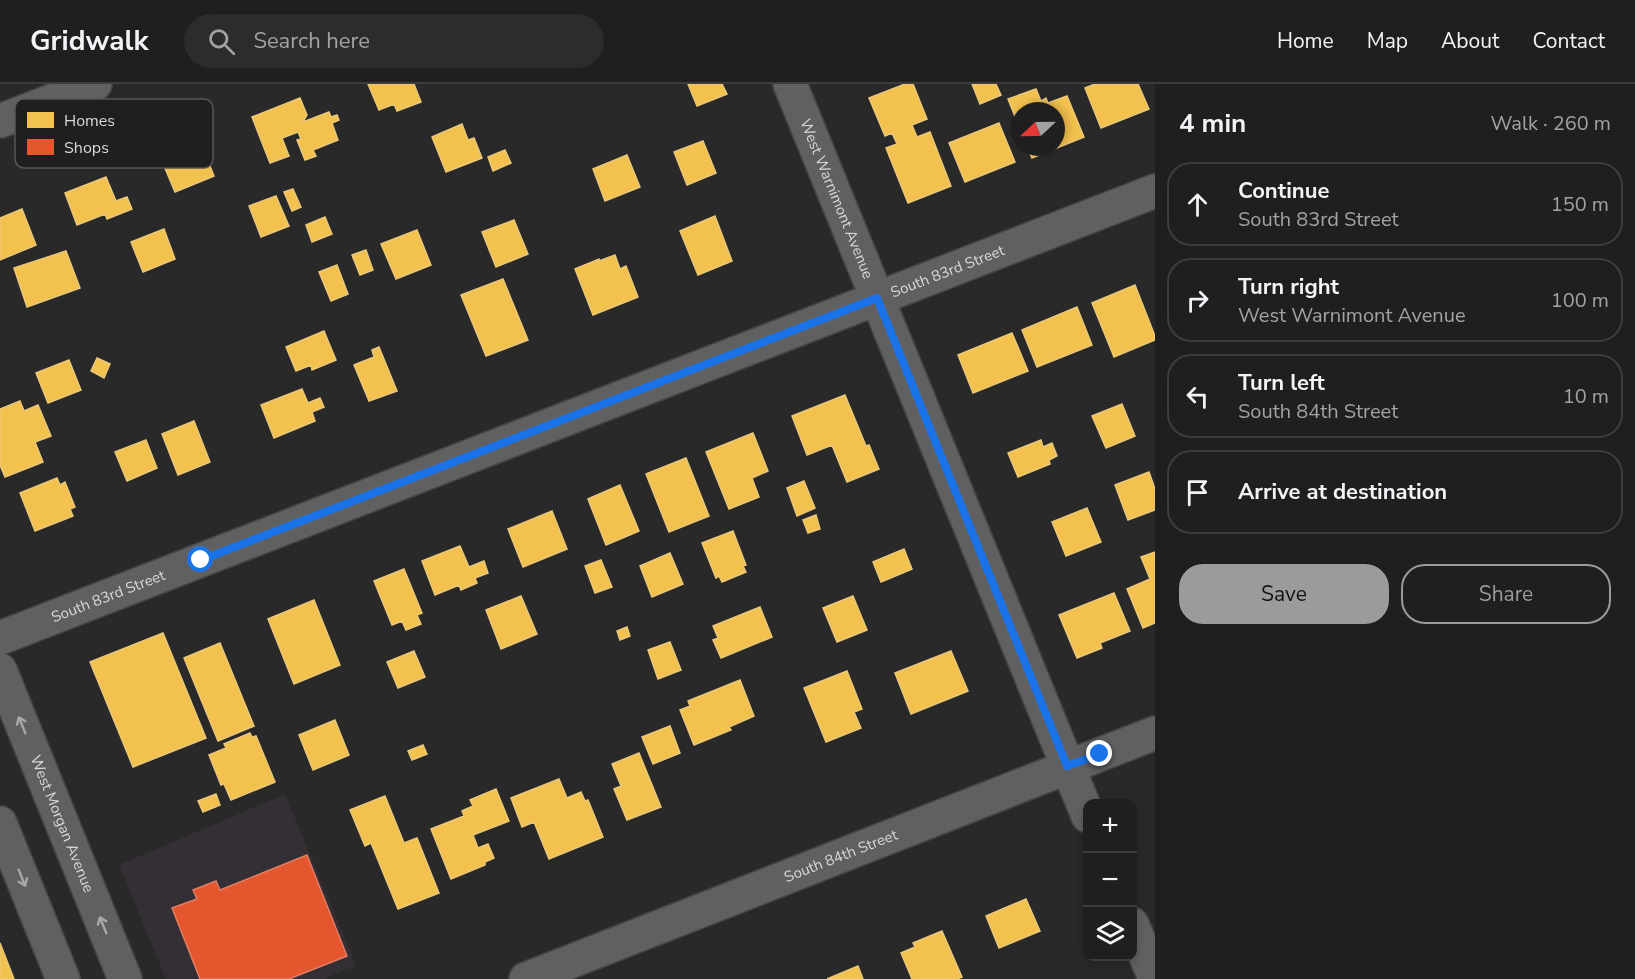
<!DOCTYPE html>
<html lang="en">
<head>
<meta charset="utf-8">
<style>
  body { margin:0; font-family:"Nunito Sans",sans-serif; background:#2d2c2d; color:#f1f3f6 }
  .controls { position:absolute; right:18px; bottom:18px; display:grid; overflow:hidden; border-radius:12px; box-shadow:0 3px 9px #0003 }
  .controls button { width:54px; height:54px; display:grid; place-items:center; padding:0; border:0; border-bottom:2px solid #3d3d3e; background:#201f20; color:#f1f3f6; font:30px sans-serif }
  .compass { position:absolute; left:1011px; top:18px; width:54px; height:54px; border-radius:50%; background:#201f20; box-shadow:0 3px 9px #0003; rotate:248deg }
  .stop { position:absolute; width:18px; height:18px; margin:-14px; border:4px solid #1a73e8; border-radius:50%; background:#fff }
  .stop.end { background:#1a73e8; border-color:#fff; box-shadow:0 2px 6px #0008 }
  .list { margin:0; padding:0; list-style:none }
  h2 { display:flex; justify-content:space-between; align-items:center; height:78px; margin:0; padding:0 24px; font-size:26px }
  h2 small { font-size:20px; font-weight:400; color:#a2a2a5 }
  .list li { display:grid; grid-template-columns:39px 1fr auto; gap:18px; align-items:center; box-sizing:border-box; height:84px; margin:0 12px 12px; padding:0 12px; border:2px solid #3d3d3e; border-radius:24px }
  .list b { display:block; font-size:22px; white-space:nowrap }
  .list p { margin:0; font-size:20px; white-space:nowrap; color:#a2a2a5 }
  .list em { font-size:20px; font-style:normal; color:#a2a2a5 }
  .actions { display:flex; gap:12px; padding:18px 24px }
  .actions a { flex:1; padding:14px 0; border:2px solid #9c9b9c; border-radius:24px; text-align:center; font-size:21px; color:#9c9b9c }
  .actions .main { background:#9c9b9c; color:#111 }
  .icon { flex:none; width:33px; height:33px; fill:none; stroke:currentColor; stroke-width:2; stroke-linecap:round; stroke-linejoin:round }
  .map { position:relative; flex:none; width:1155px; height:895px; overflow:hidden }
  header { display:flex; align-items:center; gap:36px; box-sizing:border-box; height:84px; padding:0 30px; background:#201f20; border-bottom:2px solid #3d3d3e }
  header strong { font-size:28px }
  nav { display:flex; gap:33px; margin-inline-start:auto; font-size:21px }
  .search { width:420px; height:54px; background:#2d2c2d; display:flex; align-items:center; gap:15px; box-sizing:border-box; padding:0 21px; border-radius:33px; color:#a2a2a5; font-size:22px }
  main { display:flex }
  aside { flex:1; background:#201f20 }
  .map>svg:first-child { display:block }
  .built { fill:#342e35 }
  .homes { fill:#f2c14e; stroke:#ebc878; stroke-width:1.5 }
  .shops { fill:#e4572e; stroke:#e17e62; stroke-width:1.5 }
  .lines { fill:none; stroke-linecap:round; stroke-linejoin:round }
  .minor-casing { stroke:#464546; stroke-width:36 }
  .minor { stroke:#606060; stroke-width:33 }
  .oneway { stroke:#a9a8a9 }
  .route { stroke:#1a73e8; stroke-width:8 }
  .labels { text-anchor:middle; stroke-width:6; stroke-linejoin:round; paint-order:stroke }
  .street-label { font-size:15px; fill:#dad8da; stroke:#211e22 }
  .key { fill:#211e22; stroke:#585659; stroke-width:1.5 }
  .key-label { font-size:16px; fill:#dad8da }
</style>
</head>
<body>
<header>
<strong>Gridwalk</strong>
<div class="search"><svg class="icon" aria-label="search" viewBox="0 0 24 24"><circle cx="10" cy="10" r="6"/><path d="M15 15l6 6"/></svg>Search here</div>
<nav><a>Home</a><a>Map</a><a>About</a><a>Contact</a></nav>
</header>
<main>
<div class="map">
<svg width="1155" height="895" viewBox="0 0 1155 895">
  <rect width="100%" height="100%" fill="#2a292a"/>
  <!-- built -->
  <path class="built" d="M 285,710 L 356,881 L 324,895 L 166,895 L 119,781 Z"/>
  <!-- homes -->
  <path class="homes" d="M 368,0 L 414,0 L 421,18 L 397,27 L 394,20 L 379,26 Z
    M 688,0 L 722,0 L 727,10 L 697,22 Z
    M 905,0 L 913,0 L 927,35 L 912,41 L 917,53 L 930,48 L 951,102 L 908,119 L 886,64 L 897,60 L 892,49 L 885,52 L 869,14 Z
    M 972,0 L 996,0 L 1001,11 L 980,20 Z
    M 1095,0 L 1138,0 L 1149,25 L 1101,44 L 1085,4 Z
    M 1036,5 L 1041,17 L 1046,14 L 1048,19 L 1067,12 L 1084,53 L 1032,74 L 1027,63 L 1056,63 L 1056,27 L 1020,27 L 1020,45 L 1008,15 Z
    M 300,14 L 307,31 L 303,38 L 329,28 L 331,33 L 337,31 L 339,36 L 332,39 L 338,56 L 313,66 L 316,72 L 305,76 L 297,56 L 301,55 L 298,48 L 282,54 L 289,72 L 270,79 L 252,33 Z
    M 999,39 L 1015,78 L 965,98 L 949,59 Z
    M 462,40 L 468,56 L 474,54 L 482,74 L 446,88 L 432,53 Z
    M 199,54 L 214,92 L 175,108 L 159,70 Z
    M 703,57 L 716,89 L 687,101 L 674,68 Z
    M 505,66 L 511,79 L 493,87 L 488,73 Z
    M 627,71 L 640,103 L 605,117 L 593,85 Z
    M 106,93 L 116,117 L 127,113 L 132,125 L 107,135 L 105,130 L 77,141 L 65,109 Z
    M 293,105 L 301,123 L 292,127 L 284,108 Z
    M 276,112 L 289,142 L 261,153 L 249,122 Z
    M 22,125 L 36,161 L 0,176 L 0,134 Z
    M 715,132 L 732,177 L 698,191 L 680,147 Z
    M 325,133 L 332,150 L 312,158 L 306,141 Z
    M 514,136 L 528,170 L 496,183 L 482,148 Z
    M 164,145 L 175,175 L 143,188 L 131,158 Z
    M 417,146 L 431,181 L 396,195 L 381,160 Z
    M 366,166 L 373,186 L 360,191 L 352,171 Z
    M 66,167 L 80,204 L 27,223 L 14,184 Z
    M 615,171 L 620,185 L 626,182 L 638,213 L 593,231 L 575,185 L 599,175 L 599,177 Z
    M 337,181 L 348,210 L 331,217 L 319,188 Z
    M 503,195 L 528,256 L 486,272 L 461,211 Z
    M 1135,201 L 1155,252 L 1155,256 L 1114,273 L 1092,219 Z
    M 1077,223 L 1092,261 L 1037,283 L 1022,246 Z
    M 324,247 L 336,276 L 312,286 L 311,281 L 296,287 L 286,263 Z
    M 1012,249 L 1028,287 L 973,309 L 958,271 Z
    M 379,263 L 397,307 L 369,317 L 354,281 L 374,273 L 372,266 Z
    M 97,274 L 110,280 L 104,294 L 91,287 Z
    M 69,276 L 81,306 L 48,319 L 36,289 Z
    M 302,305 L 308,319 L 320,314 L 324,323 L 312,328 L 315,337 L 274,354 L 261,321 Z
    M 845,311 L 866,362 L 869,361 L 879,385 L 847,398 L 832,361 L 807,371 L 792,332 Z
    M 20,317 L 24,327 L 38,321 L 51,352 L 35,358 L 43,378 L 5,393 L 0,381 L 0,325 Z
    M 1122,320 L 1135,352 L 1106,364 L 1092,332 Z
    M 194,337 L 210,378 L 178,391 L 162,350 Z
    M 753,349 L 768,387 L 752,394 L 759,413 L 729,425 L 706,368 Z
    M 146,356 L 157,384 L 127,397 L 115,368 Z
    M 1041,356 L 1043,363 L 1052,359 L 1057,372 L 1049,376 L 1050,380 L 1018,393 L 1008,369 Z
    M 686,374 L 709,432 L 669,448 L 646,390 Z
    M 1149,388 L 1155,405 L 1155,426 L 1128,436 L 1115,401 Z
    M 57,394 L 60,401 L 65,398 L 75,423 L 70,425 L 73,432 L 35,447 L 20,409 Z
    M 804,397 L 815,424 L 797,432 L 787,404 Z
    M 620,401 L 639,447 L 606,461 L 588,415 Z
    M 1087,424 L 1101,458 L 1066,472 L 1052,438 Z
    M 552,427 L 567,465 L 523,483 L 508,445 Z
    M 816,431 L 820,445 L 808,449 L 803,436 Z
    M 733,447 L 746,481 L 743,482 L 746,488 L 722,498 L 719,492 L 716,494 L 702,459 Z
    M 460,462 L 469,483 L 484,477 L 488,489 L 475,494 L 477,499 L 461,506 L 459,501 L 435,511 L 422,477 Z
    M 904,465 L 912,485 L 881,498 L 873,478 Z
    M 1155,468 L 1155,539 L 1143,544 L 1127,505 L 1150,495 L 1141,473 Z
    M 670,469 L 683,500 L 652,513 L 640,482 Z
    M 601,476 L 612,503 L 595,509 L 585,482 Z
    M 404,485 L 422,529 L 417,531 L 421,540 L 406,546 L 402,537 L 392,541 L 374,497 Z
    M 1114,509 L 1130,547 L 1100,559 L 1102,564 L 1077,574 L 1059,531 Z
    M 521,512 L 537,550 L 501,565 L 486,526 Z
    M 853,512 L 867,546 L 837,558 L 823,524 Z
    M 314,516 L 340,581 L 294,600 L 268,535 Z
    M 760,523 L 772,553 L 721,574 L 713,556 L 718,554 L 713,542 Z
    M 627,543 L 630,552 L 620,556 L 617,547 Z
    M 163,549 L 206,654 L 133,683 L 90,578 Z
    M 670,558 L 681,586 L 658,595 L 648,566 Z
    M 220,559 L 254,642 L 218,657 L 184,574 Z
    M 414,567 L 425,593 L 398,604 L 387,578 Z
    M 951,567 L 968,607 L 911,630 L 895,589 Z
    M 847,587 L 862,625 L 854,628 L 861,644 L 826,658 L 804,604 Z
    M 740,596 L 754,632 L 729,643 L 731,646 L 694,661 L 680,626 L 690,622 L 688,617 Z
    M 335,636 L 349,671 L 313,686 L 299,651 Z
    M 670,642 L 680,669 L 653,680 L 642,653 Z
    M 250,649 L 252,653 L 256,652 L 275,698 L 231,716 L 224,700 L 221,701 L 209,671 L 226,664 L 224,660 Z
    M 423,661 L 427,670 L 412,676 L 408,667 Z
    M 639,669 L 661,723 L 627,736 L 614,705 L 621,702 L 612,680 Z
    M 559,695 L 567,714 L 581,708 L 585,717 L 588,716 L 603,753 L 549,775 L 534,738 L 522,743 L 511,714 Z
    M 496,705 L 509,737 L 473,751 L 478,764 L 488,760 L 494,774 L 485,778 L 485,781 L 451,795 L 431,745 L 464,732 L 462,727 L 473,722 L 470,716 Z
    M 216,710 L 220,721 L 203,728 L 198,717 Z
    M 385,712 L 404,759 L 417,754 L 439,809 L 398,825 L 371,759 L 365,762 L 350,726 Z
    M 1026,815 L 1040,847 L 999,864 L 986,832 Z
    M 942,847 L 962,893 L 957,895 L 912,895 L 901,869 L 915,863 L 913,859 Z
    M 0,859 L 14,895 L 0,895 Z
    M 858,882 L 863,895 L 827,895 Z"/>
  <!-- shops -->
  <path class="shops" d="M 307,771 L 347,872 L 289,895 L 200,895 L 172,824 L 197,815 L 193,806 L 216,797 L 220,806 Z"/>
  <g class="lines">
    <defs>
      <g id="minor">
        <path id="s1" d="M 790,0 L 1088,732"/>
        <path d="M 0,37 L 95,0"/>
        <path id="s2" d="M 0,554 L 1155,107"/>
        <path id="s3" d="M 0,586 L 125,895"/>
        <path d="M 0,739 L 63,895"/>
        <path d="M 1132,840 L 1155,894"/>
        <path id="s4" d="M 526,895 L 1155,649"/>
      </g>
    </defs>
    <!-- minor casing -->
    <use href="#minor" class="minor-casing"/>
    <!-- minor -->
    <use href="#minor" class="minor"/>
  </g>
  <!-- one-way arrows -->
  <defs><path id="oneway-shaft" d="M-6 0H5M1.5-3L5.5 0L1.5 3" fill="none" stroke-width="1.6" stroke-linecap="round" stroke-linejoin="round" transform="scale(1.5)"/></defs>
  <g class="oneway">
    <use href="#oneway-shaft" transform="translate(22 641) rotate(-112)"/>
    <use href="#oneway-shaft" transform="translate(22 794) rotate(68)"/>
    <use href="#oneway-shaft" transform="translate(103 841) rotate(-112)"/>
  </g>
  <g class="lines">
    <!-- route -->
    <path class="route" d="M 201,476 L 877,214 L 1067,682 L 1100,670"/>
  </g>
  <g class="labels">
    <!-- street labels -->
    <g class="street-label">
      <text dy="5" stroke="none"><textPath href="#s1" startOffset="124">West Warnimont Avenue</textPath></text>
      <text dy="5" stroke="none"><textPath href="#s2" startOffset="1016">South 83rd Street</textPath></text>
      <text dy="5" stroke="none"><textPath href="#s2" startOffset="116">South 83rd Street</textPath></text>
      <text dy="5" stroke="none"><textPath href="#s3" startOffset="166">West Morgan Avenue</textPath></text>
      <text dy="5" stroke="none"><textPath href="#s4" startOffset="338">South 84th Street</textPath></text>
    </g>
  </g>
  <!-- legend -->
  <rect x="15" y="15" width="198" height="69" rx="9" class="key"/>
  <rect x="27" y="28" width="27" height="16" fill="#f2c14e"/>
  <rect x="27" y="55" width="27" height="16" fill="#e4572e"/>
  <g class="key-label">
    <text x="64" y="42">Homes</text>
    <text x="64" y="69">Shops</text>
  </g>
</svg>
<div class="controls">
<button>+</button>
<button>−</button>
<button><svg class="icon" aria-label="layers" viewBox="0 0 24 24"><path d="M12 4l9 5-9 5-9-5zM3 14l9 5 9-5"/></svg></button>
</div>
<svg class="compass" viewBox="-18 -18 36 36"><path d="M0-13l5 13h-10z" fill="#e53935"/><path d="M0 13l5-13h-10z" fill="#a2a2a5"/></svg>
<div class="stop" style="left:201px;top:476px"></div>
<div class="stop end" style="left:1100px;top:670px"></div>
</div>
<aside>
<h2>4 min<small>Walk · 260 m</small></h2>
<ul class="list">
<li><svg class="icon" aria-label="ahead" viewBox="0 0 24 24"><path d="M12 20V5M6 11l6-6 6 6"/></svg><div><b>Continue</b><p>South 83rd Street</p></div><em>150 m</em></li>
<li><svg class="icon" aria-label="right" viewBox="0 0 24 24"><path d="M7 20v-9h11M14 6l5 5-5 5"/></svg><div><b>Turn right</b><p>West Warnimont Avenue</p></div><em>100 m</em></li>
<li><svg class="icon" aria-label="left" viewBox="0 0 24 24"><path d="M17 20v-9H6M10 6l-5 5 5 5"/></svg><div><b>Turn left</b><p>South 84th Street</p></div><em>10 m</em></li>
<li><svg class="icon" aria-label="arrive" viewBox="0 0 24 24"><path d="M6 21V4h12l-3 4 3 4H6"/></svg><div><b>Arrive at destination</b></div></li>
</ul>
<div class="actions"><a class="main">Save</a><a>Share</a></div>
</aside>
</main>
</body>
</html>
